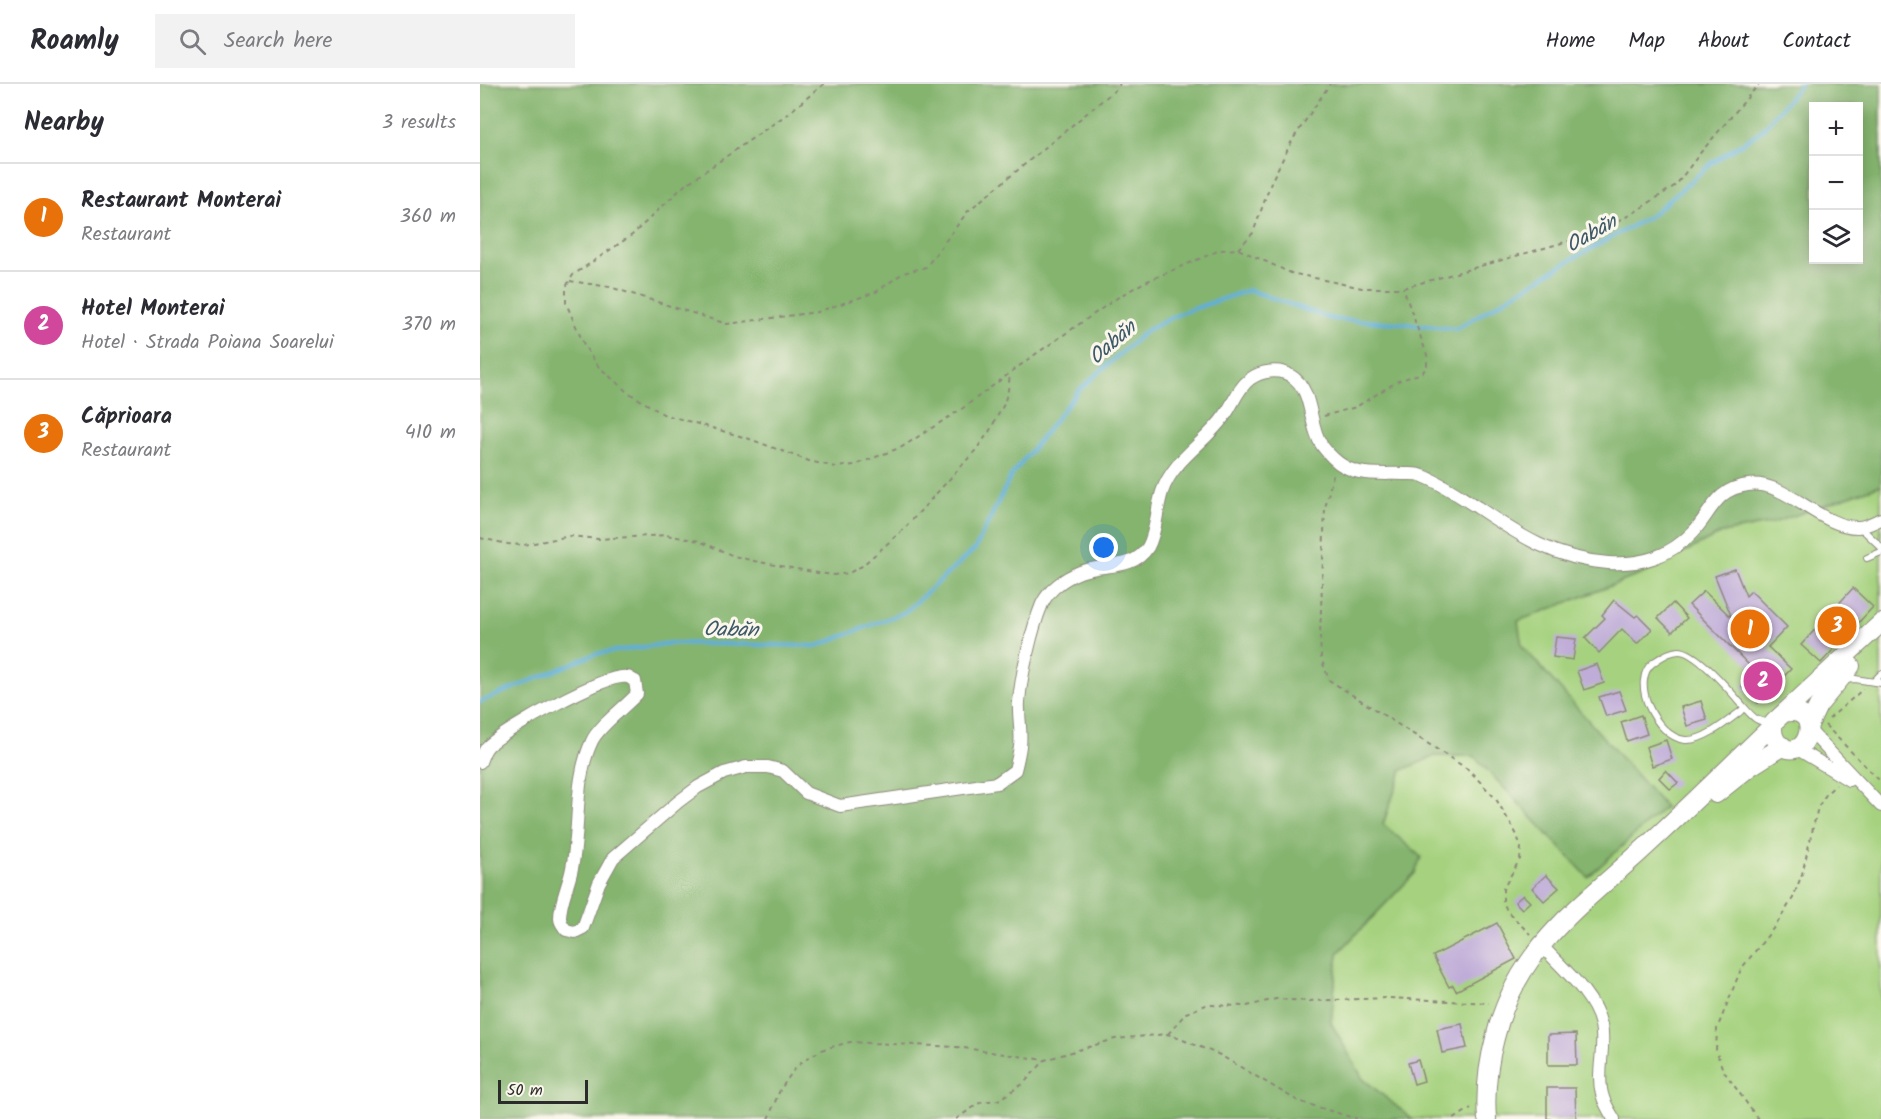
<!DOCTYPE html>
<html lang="en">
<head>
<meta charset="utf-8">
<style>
  body { margin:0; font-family:Kalam,sans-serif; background:#f2f2f3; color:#2b2b33 }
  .controls { position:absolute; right:18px; top:18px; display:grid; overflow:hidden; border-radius:0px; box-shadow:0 3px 15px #0003 }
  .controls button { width:54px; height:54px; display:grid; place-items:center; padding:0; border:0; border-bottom:2px solid #e1e1e2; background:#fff; color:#2b2b33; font:30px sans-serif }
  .scale { position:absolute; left:18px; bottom:15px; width:90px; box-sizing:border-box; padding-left:6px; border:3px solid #2b2b2b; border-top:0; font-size:16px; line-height:21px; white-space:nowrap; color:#2b2b2b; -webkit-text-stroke:4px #fbf7ec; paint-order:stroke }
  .you { position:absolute; left:624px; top:464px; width:21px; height:21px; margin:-15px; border:4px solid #fff; border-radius:50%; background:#1a73e8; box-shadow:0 0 0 9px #1a73e833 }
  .badge { display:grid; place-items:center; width:39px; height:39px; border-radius:50%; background:#0f766e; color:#fff; font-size:20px; font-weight:700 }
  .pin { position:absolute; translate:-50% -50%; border:3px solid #fff; box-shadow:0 2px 6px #0006 }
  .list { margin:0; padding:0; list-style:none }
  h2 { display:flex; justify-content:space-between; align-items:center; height:78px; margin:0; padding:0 24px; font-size:26px }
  h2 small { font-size:20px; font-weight:400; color:#7c7c81 }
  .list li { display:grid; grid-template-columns:39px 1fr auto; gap:18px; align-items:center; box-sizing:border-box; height:108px; padding:0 24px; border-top:2px solid #e1e1e2 }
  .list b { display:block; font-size:22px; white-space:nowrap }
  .list p { margin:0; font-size:20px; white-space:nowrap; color:#7c7c81 }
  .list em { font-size:20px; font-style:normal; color:#7c7c81 }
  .icon { flex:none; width:33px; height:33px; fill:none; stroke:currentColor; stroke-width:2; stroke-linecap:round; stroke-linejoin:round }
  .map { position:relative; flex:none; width:1401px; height:1035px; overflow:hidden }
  header { display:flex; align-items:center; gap:36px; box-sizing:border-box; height:84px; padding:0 30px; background:#fff; border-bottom:2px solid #e1e1e2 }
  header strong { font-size:28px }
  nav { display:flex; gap:33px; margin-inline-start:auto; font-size:21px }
  .search { width:420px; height:54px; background:#f2f2f3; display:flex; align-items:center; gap:15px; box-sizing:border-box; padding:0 21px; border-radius:0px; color:#7c7c81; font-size:22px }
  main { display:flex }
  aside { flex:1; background:#fff }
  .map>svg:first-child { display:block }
  .green { fill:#a6d27f; stroke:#687e55; stroke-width:1.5 }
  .forest { fill:#84b46e; stroke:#58704c; stroke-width:1.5; fill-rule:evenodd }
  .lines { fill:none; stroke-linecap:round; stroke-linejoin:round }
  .stream { stroke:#5fafda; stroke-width:4 }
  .building { fill:#bfacd8 }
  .lane-casing { stroke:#8d897b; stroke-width:8 }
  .street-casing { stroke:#8d897b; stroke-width:14 }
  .primary-casing { stroke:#8d897b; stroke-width:20 }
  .path { stroke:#8d897b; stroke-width:2; stroke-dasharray:4.5 4.5; stroke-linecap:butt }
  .lane { stroke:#fff; stroke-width:6 }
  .street { stroke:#fff; stroke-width:12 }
  .primary { stroke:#fff; stroke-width:18 }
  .labels { text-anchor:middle; stroke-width:6; stroke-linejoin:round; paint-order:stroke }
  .water-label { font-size:21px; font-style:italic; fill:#3d5968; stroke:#fbf7ec }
</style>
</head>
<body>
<header>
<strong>Roamly</strong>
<div class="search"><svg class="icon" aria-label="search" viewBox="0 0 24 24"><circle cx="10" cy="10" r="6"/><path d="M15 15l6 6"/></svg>Search here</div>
<nav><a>Home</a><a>Map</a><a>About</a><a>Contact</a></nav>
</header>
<main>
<aside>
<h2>Nearby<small>3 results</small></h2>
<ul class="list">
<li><span class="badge" style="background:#e8710a">1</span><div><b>Restaurant Monterai</b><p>Restaurant</p></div><em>360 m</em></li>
<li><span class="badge" style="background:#d1479c">2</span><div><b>Hotel Monterai</b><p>Hotel · Strada Poiana Soarelui</p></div><em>370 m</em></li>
<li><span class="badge" style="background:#e8710a">3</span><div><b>Căprioara</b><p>Restaurant</p></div><em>410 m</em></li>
</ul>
</aside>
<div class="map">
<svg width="1401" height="1035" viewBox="0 0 1401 1035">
  <rect width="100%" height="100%" fill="#fbf7ec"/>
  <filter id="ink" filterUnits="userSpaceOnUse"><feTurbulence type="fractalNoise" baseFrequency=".0167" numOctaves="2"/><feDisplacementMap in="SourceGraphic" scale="12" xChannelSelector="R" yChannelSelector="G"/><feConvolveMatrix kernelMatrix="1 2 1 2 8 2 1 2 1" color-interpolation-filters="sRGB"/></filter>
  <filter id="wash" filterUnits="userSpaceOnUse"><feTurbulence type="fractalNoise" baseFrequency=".008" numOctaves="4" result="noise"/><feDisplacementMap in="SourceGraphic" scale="24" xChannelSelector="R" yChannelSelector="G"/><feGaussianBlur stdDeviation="1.35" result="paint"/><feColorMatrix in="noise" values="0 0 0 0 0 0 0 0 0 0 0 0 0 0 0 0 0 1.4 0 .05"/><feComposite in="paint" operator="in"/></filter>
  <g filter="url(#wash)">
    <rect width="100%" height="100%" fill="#efe7cb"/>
    <!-- green -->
    <path class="green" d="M 1401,401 L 1401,1035 L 932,1035 L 883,995 L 851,939 L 858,869 L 935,789 L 903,740 L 922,686 L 955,672 L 994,672 L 1108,793 L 1184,723 L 1042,562 L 1037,537 L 1162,490 L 1242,449 L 1293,439 Z"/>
    <!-- forest -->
    <path class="forest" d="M 0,0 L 1401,0 L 1401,401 L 1293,439 L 1242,449 L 1162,490 L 1038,537 L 1042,562 L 1185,723 L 1108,793 L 994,672 L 955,672 L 922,686 L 903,740 L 941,773 L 935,789 L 858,869 L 851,939 L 883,995 L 932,1035 L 0,1035 ZM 1334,22 L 1378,22 L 1378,176 L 1334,176 Z"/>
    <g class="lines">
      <!-- stream -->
      <path class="stream" d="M 0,618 L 115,570 L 191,559 L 337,562 L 425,528 L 495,465 L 531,392 L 598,307 L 667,246 L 701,229 L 769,206 L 852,235 L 919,239 L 976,245 L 1089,177 L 1170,132 L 1232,79 L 1281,47 L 1321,0"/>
    </g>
    <g id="blocks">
      <!-- building -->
      <path class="building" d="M 1255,485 L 1266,512 L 1271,507 L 1307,543 L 1288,563 L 1311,585 L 1278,619 L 1262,603 L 1276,588 L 1209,521 L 1224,507 L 1252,534 L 1235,492 Z
        M 1373,504 L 1393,523 L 1341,579 L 1321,561 Z
        M 1134,516 L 1155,533 L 1158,531 L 1172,545 L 1157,560 L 1142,545 L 1119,569 L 1105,554 L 1125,534 L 1122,531 Z
        M 1193,519 L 1207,534 L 1192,548 L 1178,534 Z
        M 1076,553 L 1096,555 L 1093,576 L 1073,573 Z
        M 1117,580 L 1124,599 L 1104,606 L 1097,587 Z
        M 1139,607 L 1146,626 L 1126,632 L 1119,613 Z
        M 1221,617 L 1227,636 L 1207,642 L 1201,623 Z
        M 1161,631 L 1167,650 L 1147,657 L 1141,638 Z
        M 1186,656 L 1192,675 L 1172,682 L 1166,663 Z
        M 1186,686 L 1198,699 L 1190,705 L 1179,694 Z
        M 1066,791 L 1079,804 L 1064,817 L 1052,804 Z
        M 1043,811 L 1050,818 L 1042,825 L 1035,818 Z
        M 1017,839 L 1036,875 L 976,907 L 973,901 L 969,903 L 953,872 Z
        M 982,940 L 987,964 L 962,969 L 957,945 Z
        M 1096,950 L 1097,981 L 1068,981 L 1068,951 Z
        M 938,976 L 944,997 L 934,1000 L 928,979 Z
        M 1067,1004 L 1095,1004 L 1096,1034 L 1067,1035 Z"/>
    </g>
  </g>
  <g filter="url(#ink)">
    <use href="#blocks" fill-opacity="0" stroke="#8d897b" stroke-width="1.5"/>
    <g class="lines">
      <defs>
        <path id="lane" d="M 1380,443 L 1401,463
          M 1387,474 L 1401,468
          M 1364,596 L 1375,595 L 1401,599
          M 1394,597 L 1401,590
          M 1265,624 C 1250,635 1224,658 1205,656 C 1176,653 1148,596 1174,578 C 1181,573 1190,567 1199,567 C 1217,567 1252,609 1264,623 C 1272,632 1277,639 1290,638"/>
        <path id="street" d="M 1330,647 L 1401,722
          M 1316,664 L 1369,696
          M 0,678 C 2,673 4,666 8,662 C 25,646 127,588 147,593 C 150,593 152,596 155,597 L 157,610 C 145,623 118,643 112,657 C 93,697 101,741 92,784 C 89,801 80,817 80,834 C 80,839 83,841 86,846 L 95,848 L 103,844 L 119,799 L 133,774 L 198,718 L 218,703 L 244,689 L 266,683 L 288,683 L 303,687 L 326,709 L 360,722 L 517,699 L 535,686 C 537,678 539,670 540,662 C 542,647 538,632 539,618 C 541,591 552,544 562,520 C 569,505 585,494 600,488 C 623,479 653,487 668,463 C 677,447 676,426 682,408 C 693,375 726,359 745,331 C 753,320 758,304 770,295 C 781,287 799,284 811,292 C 834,306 828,340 841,360 C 844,365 849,370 853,374 C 873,394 899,389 924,390 C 930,390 937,389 943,392 C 962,399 979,412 997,423 C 1040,452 1075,475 1128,479 C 1162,481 1189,473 1213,448 C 1232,428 1235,405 1268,401 C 1305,395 1340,444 1378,443 C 1385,443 1394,438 1401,435
          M 1061,861 C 1082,884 1114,910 1121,941 C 1126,964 1116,988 1122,1010 C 1124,1019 1129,1027 1134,1035"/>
        <path id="primary" d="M 1304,629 C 1346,620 1327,684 1299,660 C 1293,654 1292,646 1294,638 L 1401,539
          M 1329,641 L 1338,622 L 1371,582
          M 1236,710 L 1271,682 L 1303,662
          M 1007,1035 C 1005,1008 1008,980 1015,954 C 1036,866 1098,824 1161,767 C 1206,726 1249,683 1293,641"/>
      </defs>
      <!-- lane casing -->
      <use href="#lane" class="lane-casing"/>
      <!-- street casing -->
      <use href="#street" class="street-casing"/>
      <!-- primary casing -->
      <use href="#primary" class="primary-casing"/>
      <!-- path -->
      <path class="path" d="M 344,0 L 306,31 L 205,101 L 152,151 L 93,191 L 86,203 L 86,219 L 105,263 L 119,283 L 146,307 L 183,330 L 267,354 L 329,377 L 356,383 L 375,381 L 422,363 L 483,324 L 550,274 L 640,212 L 663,199 L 740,166 L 758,165 L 811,189 L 882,204 L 923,204 L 1103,153 L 1152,130 L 1196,101 L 1221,68 L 1279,0
        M 758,165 L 773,149 L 792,96 L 813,55 L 850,0
        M 90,197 L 130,203 L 247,240 L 337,228 L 396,208 L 423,189 L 446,183 L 488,127 L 635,6 L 640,0
        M 844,332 L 876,323 L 918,297 L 942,289 L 947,283 L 947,271 L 923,204
        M 853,391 L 845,424 L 840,551 L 841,574 L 849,596 L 989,686 L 1016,715 L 1037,751 L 1041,764 L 1040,775 L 1023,805 L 1023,817 L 1027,827 L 1050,850
        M 0,454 L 28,460 L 44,461 L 90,452 L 118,455 L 186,451 L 219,457 L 254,472 L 274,477 L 338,489 L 354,491 L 369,489 L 382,482 L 424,445 L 495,367 L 509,348 L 524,320 L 528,306 L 530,290
        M 1349,635 L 1383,605
        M 1345,641 L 1401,698
        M 688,950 L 706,929 L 726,921 L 767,922 L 796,915 L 828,917 L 908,914 L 1009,919
        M 288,1035 L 300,1006 L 313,987 L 324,976 L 344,965 L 370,958 L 477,963 L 565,976
        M 476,1035 L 501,1018 L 518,1016 L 543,1000 L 565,976 L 635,955 L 688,950 L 740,971 L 818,1017 L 877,1035
        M 974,1035 L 991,1024
        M 1278,1035 L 1243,986 L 1236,967 L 1237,945 L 1261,885 L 1296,841 L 1313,814 L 1322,790 L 1338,723 L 1347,709 L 1356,701"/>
      <!-- lane -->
      <use href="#lane" class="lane"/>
      <!-- street -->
      <use href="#street" class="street"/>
      <!-- primary -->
      <use href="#primary" class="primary"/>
    </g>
  </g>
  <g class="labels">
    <!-- water labels -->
    <g class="water-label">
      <text transform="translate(1111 149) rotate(-30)" y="7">Oabăn</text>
      <text transform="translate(632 258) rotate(-41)" y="7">Oabăn</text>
      <text transform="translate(251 545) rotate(1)" y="7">Oabăn</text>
    </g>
  </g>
</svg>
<div class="controls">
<button>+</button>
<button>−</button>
<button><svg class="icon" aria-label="layers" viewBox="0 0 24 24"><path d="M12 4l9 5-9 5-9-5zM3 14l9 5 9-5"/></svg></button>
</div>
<div class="scale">50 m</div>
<div class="you"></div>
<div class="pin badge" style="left:1270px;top:545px;background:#e8710a">1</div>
<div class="pin badge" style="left:1283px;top:597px;background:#d1479c">2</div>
<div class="pin badge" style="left:1357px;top:542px;background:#e8710a">3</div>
</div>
</main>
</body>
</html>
